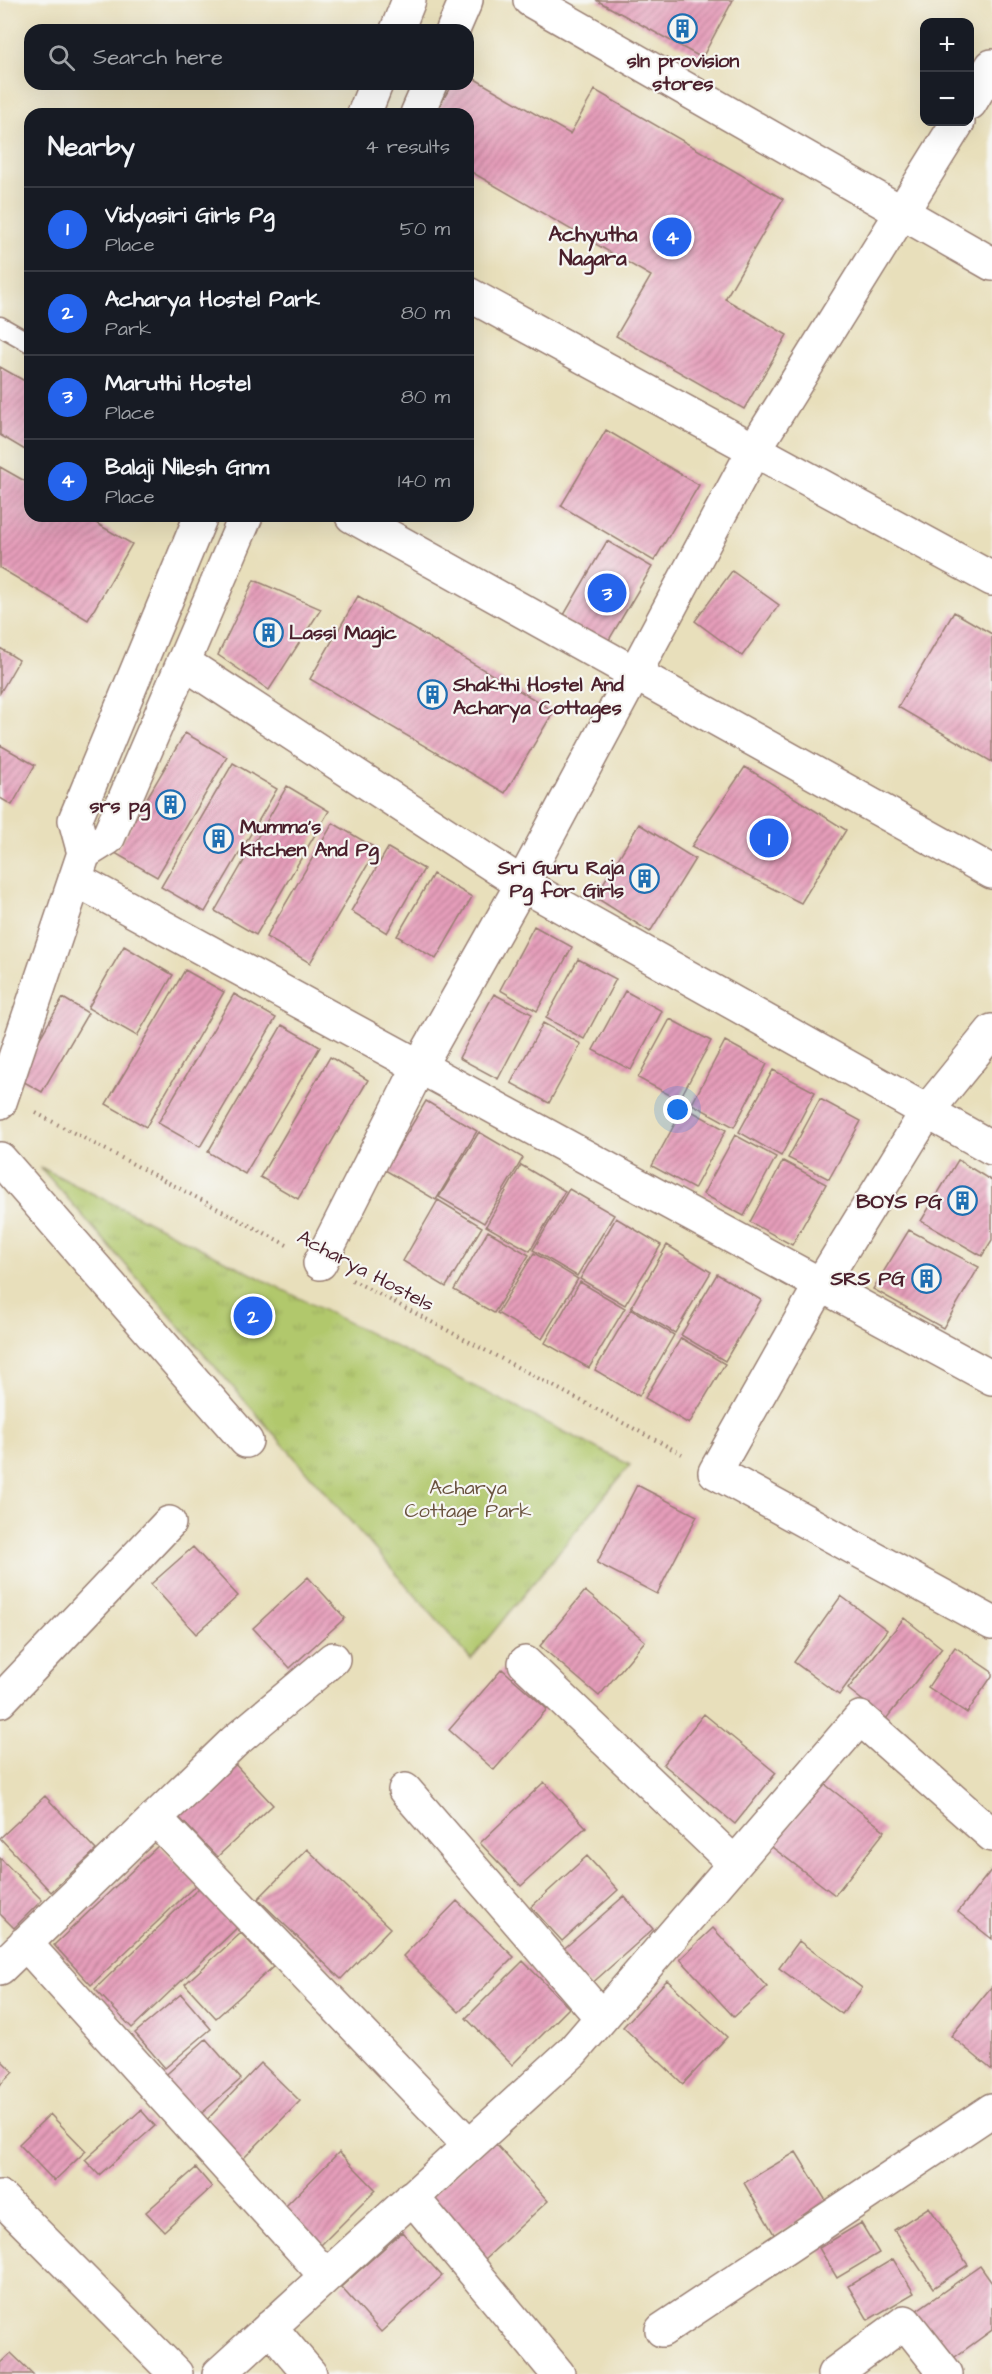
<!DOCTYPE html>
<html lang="en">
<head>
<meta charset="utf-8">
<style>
  body { margin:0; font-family:"Architects Daughter",sans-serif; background:#242831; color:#f1f3f6 }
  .controls { position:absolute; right:18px; top:18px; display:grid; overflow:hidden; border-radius:12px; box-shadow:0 6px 24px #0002 }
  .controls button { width:54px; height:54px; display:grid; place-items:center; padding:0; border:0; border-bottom:2px solid #363941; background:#171b24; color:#f1f3f6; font:30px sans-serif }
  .you { position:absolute; left:678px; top:1110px; width:21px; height:21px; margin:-15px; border:4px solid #fff; border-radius:50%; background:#1a73e8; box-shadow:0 0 0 9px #1a73e833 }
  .badge { display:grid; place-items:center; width:39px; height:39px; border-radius:50%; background:#2563eb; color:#fff; font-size:20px; font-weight:700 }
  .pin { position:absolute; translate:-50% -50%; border:3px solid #fff; box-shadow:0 2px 6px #0006 }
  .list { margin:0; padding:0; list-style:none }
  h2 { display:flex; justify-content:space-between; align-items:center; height:78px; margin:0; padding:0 24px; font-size:26px }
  h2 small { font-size:20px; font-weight:400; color:#9ea1a6 }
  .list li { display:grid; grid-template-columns:39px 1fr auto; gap:18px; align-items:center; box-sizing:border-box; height:84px; padding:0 24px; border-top:2px solid #363941 }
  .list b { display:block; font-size:22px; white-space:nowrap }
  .list p { margin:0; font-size:20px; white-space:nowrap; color:#9ea1a6 }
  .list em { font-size:20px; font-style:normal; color:#9ea1a6 }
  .icon { flex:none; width:33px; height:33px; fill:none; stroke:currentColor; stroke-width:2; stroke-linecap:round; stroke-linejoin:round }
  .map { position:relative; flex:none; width:992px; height:2374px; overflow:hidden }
  .search { position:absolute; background:#171b24; box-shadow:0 6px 24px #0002; left:24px; top:24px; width:450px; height:66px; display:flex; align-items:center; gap:15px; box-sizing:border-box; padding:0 21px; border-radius:18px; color:#9ea1a6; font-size:22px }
  .panel { position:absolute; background:#171b24; box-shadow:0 6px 24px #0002; left:24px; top:108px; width:450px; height:414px; border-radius:18px }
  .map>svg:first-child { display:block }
  .park { fill:url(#park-tufts); stroke:#7e744c; stroke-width:1.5 }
  .building { fill:url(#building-hatch) }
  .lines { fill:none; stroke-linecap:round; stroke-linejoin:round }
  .service-casing { stroke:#997f73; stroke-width:21 }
  .minor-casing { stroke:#997f73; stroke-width:36 }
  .path { stroke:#997f73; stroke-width:4; stroke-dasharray:1.5 4.5; stroke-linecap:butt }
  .service { stroke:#fff; stroke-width:18 }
  .minor { stroke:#fff; stroke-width:33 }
  .labels { text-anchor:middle; stroke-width:4.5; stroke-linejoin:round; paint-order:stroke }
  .poi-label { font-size:20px; font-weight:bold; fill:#4a1f2b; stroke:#f6f6f2; text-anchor:end }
  .street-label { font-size:20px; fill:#4a1f2b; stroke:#f6f6f2 }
  .park-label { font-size:20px; fill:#69523e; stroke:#f6f6f2 }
  .neighbourhood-label { font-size:21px; font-weight:bold; fill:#4a1f2b; stroke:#f6f6f2 }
</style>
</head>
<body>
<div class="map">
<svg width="992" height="2374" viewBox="0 0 992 2374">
  <defs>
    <pattern id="park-tufts" width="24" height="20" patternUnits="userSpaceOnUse" patternTransform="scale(1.5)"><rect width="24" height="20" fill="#b1c86c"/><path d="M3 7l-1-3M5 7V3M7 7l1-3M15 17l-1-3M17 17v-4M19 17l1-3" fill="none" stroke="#9aab5e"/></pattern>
    <pattern id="building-hatch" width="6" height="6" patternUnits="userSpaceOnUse" patternTransform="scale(1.5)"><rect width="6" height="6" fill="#e59dba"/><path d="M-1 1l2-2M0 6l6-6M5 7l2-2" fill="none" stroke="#bc7f97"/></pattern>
  </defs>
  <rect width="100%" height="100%" fill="#f6f6f2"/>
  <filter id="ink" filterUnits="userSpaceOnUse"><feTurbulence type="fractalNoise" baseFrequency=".0167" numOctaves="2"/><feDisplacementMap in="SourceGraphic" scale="12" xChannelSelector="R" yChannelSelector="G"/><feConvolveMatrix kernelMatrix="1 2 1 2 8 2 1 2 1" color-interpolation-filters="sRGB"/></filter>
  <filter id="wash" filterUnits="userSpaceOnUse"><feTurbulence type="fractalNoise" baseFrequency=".008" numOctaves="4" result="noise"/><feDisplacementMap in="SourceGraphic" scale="24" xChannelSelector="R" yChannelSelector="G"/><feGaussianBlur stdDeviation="1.35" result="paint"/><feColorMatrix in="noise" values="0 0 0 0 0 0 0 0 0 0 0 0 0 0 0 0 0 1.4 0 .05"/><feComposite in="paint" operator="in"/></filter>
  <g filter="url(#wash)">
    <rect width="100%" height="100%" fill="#e8dfbb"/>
    <!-- park -->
    <path class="park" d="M 40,1167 L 630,1465 L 471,1659 Z"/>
    <g id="blocks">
      <!-- building -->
      <path class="building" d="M 596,0 L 733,0 L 702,58 Z
        M 468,75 L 570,134 L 595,90 L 783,199 L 725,299 L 787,335 L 744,409 L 616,336 L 651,276 L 468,170 L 468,114 L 435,114 L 452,84 L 468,84 Z
        M 0,367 L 30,384 L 30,453 L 0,435 Z
        M 606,430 L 699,485 L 654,561 L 561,506 Z
        M 0,467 L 30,484 L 30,516 L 84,516 L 132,544 L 88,620 L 0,568 Z
        M 607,541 L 652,567 L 606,645 L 561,620 Z
        M 732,571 L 779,605 L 742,656 L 695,621 Z
        M 254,580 L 321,609 L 269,690 L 218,655 Z
        M 358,596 L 554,711 L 505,793 L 310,679 Z
        M 954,612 L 992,634 L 992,762 L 898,707 Z
        M 0,648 L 19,660 L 0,693 Z
        M 185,733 L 227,757 L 157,877 L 115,853 Z
        M 0,745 L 35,765 L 12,805 L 0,798 Z
        M 233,763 L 277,789 L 205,912 L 161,887 Z
        M 745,767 L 846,830 L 801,903 L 691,847 Z
        M 287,786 L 329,811 L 256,935 L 215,911 Z
        M 333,823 L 377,849 L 310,963 L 266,937 Z
        M 639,824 L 695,859 L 650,932 L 595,897 Z
        M 388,848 L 424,869 L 387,933 L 351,911 Z
        M 433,874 L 472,897 L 436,959 L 397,936 Z
        M 534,926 L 572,947 L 537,1011 L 500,990 Z
        M 124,946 L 173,975 L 137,1036 L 88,1008 Z
        M 578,959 L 616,979 L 584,1039 L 546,1018 Z
        M 185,970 L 224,992 L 146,1127 L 106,1104 Z
        M 625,991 L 662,1011 L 631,1070 L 593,1050 Z
        M 234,994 L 276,1018 L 200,1147 L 158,1123 Z
        M 494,994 L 532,1014 L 498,1079 L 459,1058 Z
        M 63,998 L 88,1013 L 42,1092 L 17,1078 Z
        M 670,1019 L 711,1041 L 679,1100 L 638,1078 Z
        M 543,1023 L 581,1044 L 549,1103 L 511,1083 Z
        M 282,1025 L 320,1047 L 245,1174 L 208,1152 Z
        M 725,1041 L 767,1064 L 734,1127 L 692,1104 Z
        M 330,1057 L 368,1080 L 298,1199 L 260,1177 Z
        M 773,1070 L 815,1092 L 781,1156 L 739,1132 Z
        M 820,1099 L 861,1121 L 829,1179 L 788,1158 Z
        M 426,1101 L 477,1131 L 436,1200 L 385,1170 Z
        M 684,1107 L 726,1130 L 694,1189 L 652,1166 Z
        M 479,1132 L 523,1158 L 484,1223 L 439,1197 Z
        M 735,1135 L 776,1157 L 744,1216 L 703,1194 Z
        M 958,1160 L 992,1181 L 992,1240 L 982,1256 L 921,1221 Z
        M 783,1161 L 826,1184 L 792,1245 L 750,1222 Z
        M 521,1165 L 565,1191 L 530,1251 L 486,1226 Z
        M 569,1189 L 614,1215 L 577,1276 L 533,1250 Z
        M 438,1200 L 482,1227 L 446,1287 L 403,1261 Z
        M 616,1218 L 661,1245 L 625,1305 L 580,1279 Z
        M 909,1230 L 979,1267 L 943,1328 L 873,1289 Z
        M 488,1231 L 529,1255 L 494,1313 L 454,1290 Z
        M 667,1245 L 711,1272 L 675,1333 L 631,1307 Z
        M 534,1253 L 578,1279 L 542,1339 L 497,1313 Z
        M 717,1274 L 761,1300 L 725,1361 L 681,1335 Z
        M 580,1282 L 625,1308 L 589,1368 L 545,1343 Z
        M 631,1309 L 674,1335 L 639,1396 L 595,1370 Z
        M 681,1338 L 725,1364 L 689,1424 L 645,1398 Z
        M 637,1485 L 697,1516 L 657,1594 L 597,1563 Z
        M 193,1547 L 238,1596 L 196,1634 L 151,1584 Z
        M 308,1577 L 345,1618 L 290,1668 L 253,1628 Z
        M 585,1591 L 645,1641 L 599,1696 L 540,1646 Z
        M 841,1596 L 887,1630 L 839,1695 L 794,1662 Z
        M 904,1618 L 942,1648 L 886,1719 L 848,1689 Z
        M 955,1647 L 992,1672 L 992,1676 L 967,1713 L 928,1687 Z
        M 502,1669 L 547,1709 L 494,1770 L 449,1730 Z
        M 704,1714 L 776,1773 L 735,1824 L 663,1764 Z
        M 231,1760 L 273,1805 L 217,1857 L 175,1813 Z
        M 544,1782 L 586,1827 L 521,1886 L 480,1843 Z
        M 822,1782 L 885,1831 L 835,1895 L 772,1847 Z
        M 45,1796 L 96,1850 L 51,1892 L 0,1838 Z
        M 159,1845 L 197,1884 L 91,1985 L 54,1945 Z
        M 307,1849 L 390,1928 L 341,1979 L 258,1899 Z
        M 587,1856 L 618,1890 L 562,1941 L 531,1907 Z
        M 0,1858 L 42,1900 L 14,1928 L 0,1914 Z
        M 992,1869 L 992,1939 L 958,1912 Z
        M 201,1886 L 240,1925 L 132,2028 L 95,1989 Z
        M 624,1896 L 653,1929 L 589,1986 L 559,1953 Z
        M 457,1901 L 514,1957 L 459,2012 L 403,1956 Z
        M 713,1928 L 767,1987 L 734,2017 L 680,1959 Z
        M 241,1933 L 273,1967 L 216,2018 L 185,1984 Z
        M 799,1941 L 862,1988 L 842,2014 L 779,1968 Z
        M 523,1961 L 569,2008 L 512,2065 L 466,2018 Z
        M 667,1980 L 727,2037 L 683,2084 L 623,2027 Z
        M 992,1986 L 992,2070 L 951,2036 Z
        M 181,1994 L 211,2029 L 165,2068 L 135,2033 Z
        M 206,2039 L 241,2079 L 195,2119 L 160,2080 Z
        M 0,2059 L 13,2072 L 0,2085 Z
        M 261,2063 L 300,2101 L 240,2162 L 202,2125 Z
        M 141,2110 L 155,2126 L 99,2175 L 85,2160 Z
        M 50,2114 L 86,2151 L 54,2181 L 19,2144 Z
        M 492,2140 L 548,2201 L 485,2259 L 429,2197 Z
        M 339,2152 L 376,2190 L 319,2247 L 282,2210 Z
        M 796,2152 L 828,2204 L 775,2236 L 744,2183 Z
        M 196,2168 L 212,2187 L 164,2231 L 146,2212 Z
        M 929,2207 L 968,2265 L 933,2288 L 894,2230 Z
        M 861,2223 L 879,2253 L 837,2278 L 819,2248 Z
        M 402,2232 L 442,2276 L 381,2332 L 341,2287 Z
        M 893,2259 L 914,2293 L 868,2320 L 848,2286 Z
        M 980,2266 L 992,2283 L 992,2330 L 948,2362 L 913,2313 Z
        M 11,2353 L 33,2374 L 0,2374 L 0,2363 Z"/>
    </g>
  </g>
  <g filter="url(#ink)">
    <use href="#blocks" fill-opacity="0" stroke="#997f73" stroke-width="1.5"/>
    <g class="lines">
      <defs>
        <path id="service" d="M 0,326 L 30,343"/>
        <path id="minor" d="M 530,0 L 992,264
          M 397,30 L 409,0
          M 453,30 L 466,0
          M 970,103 L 992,66
          M 364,114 L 376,84
          M 417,114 L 430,84
          M 468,294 L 992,579
          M 352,516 L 992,872
          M 183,662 L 522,884 L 992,1148
          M 84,853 L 108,838 L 246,516
          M 75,879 L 992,1378
          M 992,1031 L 928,1110 L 820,1286 L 715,1472 L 992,1623
          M 0,1102 L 84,853 L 75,820 L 201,516
          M 0,1159 L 246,1441
          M 320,1263 L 419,1067 L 522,884 L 754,450 L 958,122
          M 525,1663 L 734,1863
          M 0,1701 L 169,1523
          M 405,1790 L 601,2017
          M 155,1818 L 469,2145
          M 25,1943 L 326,2276
          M 0,1968 L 234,1742 L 333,1659
          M 0,2197 L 176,2374
          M 412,2197 L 558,2374
          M 270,2327 L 310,2374
          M 662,2330 L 992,2110
          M 219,2374 L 572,2052 L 860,1718 L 992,1835
          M 834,2374 L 905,2322 L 946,2374"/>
      </defs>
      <!-- service casing -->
      <use href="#service" class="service-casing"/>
      <!-- minor casing -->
      <use href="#minor" class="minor-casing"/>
      <!-- path -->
      <path class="path" d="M 36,1113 L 287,1245
        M 352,1280 L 682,1454"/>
      <!-- service -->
      <use href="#service" class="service"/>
      <!-- minor -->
      <use href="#minor" class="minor"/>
    </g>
  </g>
  <!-- icons -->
  <defs>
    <symbol id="building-ring" viewBox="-11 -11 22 22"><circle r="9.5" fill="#f6f6f2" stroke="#1f6fb2" stroke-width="1.5"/><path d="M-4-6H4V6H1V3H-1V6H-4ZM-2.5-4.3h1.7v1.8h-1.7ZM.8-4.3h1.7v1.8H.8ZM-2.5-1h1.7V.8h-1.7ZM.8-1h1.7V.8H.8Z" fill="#1f6fb2"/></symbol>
  </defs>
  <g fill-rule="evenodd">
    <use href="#building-ring" x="666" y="12" width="33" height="33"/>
    <use href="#building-ring" x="252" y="616" width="33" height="33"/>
    <use href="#building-ring" x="416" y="678" width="33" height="33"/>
    <use href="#building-ring" x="154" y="788" width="33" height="33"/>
    <use href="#building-ring" x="202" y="822" width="33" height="33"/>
    <use href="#building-ring" x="628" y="862" width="33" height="33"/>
    <use href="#building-ring" x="946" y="1184" width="33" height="33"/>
    <use href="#building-ring" x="910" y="1262" width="33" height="33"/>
  </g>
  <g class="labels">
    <!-- poi labels -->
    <g class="poi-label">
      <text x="683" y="67" text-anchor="middle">sln provision<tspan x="683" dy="23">stores</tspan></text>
      <text x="289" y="639" text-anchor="start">Lassi Magic</text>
      <text x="453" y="691" text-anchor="start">Shakthi Hostel And<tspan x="453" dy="23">Acharya Cottages</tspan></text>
      <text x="150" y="812">srs pg</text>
      <text x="240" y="833" text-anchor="start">Mumma's<tspan x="240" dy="23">Kitchen And Pg</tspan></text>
      <text x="624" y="874">Sri Guru Raja<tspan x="624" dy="23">Pg for Girls</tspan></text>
      <text x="942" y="1208">BOYS PG</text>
      <text x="905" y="1285">SRS PG</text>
    </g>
    <!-- street labels -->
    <g class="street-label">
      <text transform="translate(366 1270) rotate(28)" y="7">Acharya Hostels</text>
    </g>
    <!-- park labels -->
    <g class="park-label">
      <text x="468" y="1494">Acharya<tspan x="468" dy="23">Cottage Park</tspan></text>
    </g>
    <!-- neighbourhood labels -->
    <g class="neighbourhood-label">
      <text x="593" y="241">Achyutha<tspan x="593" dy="24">Nagara</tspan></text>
    </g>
  </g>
</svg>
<div class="controls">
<button>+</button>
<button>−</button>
</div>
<div class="you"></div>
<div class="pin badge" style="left:769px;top:838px">1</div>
<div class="pin badge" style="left:253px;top:1316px">2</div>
<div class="pin badge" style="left:607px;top:593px">3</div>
<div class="pin badge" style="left:672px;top:237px">4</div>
<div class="search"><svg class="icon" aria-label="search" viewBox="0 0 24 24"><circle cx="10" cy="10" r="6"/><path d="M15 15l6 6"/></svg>Search here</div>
<section class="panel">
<h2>Nearby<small>4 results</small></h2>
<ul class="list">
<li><span class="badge">1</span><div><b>Vidyasiri Girls Pg</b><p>Place</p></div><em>50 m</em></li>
<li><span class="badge">2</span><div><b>Acharya Hostel Park</b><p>Park</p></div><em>80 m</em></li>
<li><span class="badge">3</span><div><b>Maruthi Hostel</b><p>Place</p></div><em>80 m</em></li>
<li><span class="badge">4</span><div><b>Balaji Nilesh Gnm</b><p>Place</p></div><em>140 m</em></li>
</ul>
</section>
</div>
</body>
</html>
